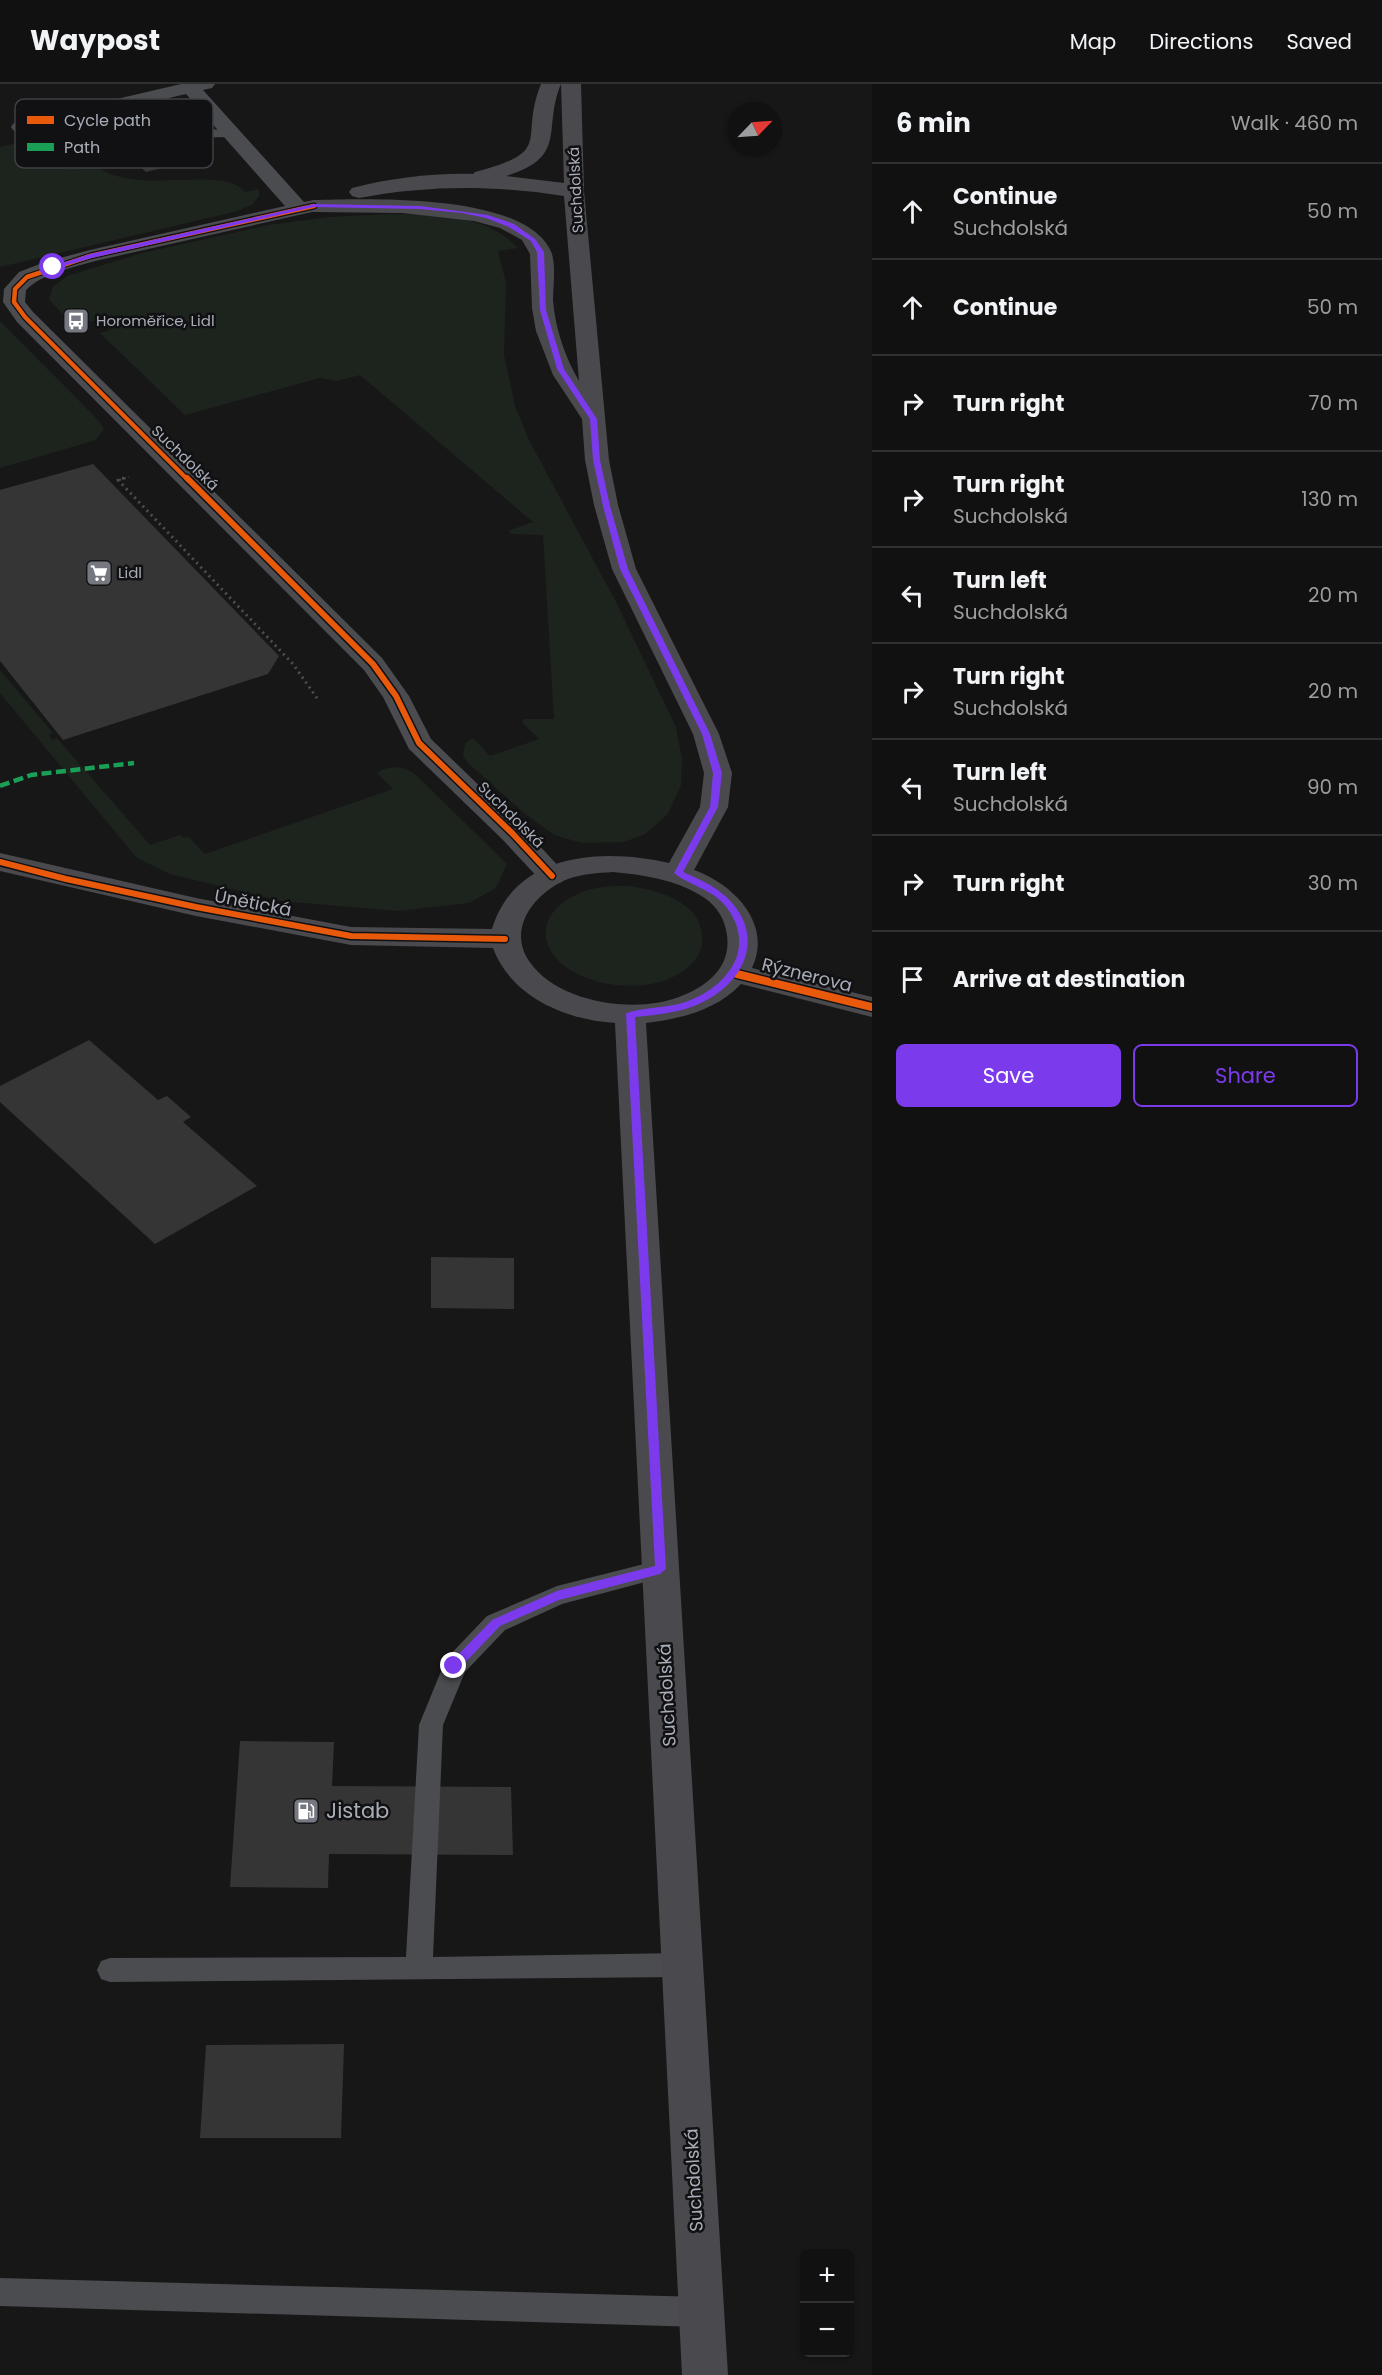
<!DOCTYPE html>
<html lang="en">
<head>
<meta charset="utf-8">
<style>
  body { margin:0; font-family:Poppins,sans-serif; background:#1e1f1f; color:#f1f3f6 }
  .controls { position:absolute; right:18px; bottom:18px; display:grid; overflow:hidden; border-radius:9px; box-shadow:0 2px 4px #0004 }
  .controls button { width:54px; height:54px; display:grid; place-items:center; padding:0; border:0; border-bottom:2px solid #303131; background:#111; color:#f1f3f6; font:30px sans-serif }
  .compass { position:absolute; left:728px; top:18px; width:54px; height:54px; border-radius:50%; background:#111; box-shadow:0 2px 4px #0004; rotate:65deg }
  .stop { position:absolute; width:18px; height:18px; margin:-14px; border:4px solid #7c3aed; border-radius:50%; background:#fff }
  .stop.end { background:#7c3aed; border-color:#fff; box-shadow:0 2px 6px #0008 }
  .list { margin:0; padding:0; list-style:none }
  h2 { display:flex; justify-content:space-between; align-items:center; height:78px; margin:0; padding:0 24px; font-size:26px }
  h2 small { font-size:20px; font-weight:400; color:#9c9d9f }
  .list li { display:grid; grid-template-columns:39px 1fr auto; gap:18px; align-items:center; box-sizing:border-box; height:96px; padding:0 24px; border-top:2px solid #303131 }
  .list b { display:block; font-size:22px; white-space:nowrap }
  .list p { margin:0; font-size:20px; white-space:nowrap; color:#9c9d9f }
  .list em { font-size:20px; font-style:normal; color:#9c9d9f }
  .actions { display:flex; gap:12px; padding:18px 24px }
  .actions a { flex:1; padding:14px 0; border:2px solid #7c3aed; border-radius:9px; text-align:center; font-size:21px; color:#7c3aed }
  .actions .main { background:#7c3aed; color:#fff }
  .icon { flex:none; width:33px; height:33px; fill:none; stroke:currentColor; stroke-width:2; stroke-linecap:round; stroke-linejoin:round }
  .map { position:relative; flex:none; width:872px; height:2291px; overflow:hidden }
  header { display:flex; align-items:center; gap:36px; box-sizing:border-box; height:84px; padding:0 30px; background:#111; border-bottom:2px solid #303131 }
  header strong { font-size:28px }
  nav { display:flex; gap:33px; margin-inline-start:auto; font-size:21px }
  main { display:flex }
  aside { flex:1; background:#111 }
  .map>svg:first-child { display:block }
  .green { fill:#1d241e }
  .building { fill:#353536 }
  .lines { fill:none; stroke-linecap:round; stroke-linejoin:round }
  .path-far1 { stroke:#4d4e52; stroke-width:2; stroke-dasharray:2 3; stroke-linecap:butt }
  .path { stroke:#4d4e52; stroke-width:3; stroke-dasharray:2 4; stroke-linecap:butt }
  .lane { fill:#4b4c50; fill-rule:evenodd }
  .street { fill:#4b4c50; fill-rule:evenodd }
  .secondary { fill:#4a4a4e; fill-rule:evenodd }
  .quiet { stroke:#1a9f57; stroke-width:4.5; stroke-dasharray:10 4.5; stroke-linecap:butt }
  .cycleway-far2-casing { stroke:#111113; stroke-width:7 }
  .cycleway-far1-casing { stroke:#111113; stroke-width:9 }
  .cycleway-casing { stroke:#111113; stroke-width:11 }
  .cycleway-far2 { stroke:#e8590c; stroke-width:4.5 }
  .cycleway-far1 { stroke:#e8590c; stroke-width:6 }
  .cycleway { stroke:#e8590c; stroke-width:8 }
  .route { fill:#7c3aed }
  .labels { text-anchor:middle; stroke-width:5; stroke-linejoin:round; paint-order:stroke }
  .far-street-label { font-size:15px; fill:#a8adb8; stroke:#111113 }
  .far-poi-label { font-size:15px; fill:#a8adb8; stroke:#111113; text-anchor:start }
  .street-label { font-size:18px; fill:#a8adb8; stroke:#111113 }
  .near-poi-label { font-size:21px; fill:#a8adb8; stroke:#111113; text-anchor:start }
  .key { fill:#111113; stroke:#3e4045; stroke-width:1.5 }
  .key-label { font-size:16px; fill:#a8adb8 }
</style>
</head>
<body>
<header>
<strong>Waypost</strong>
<nav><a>Map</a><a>Directions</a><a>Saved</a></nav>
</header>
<main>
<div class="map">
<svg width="872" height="2291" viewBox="0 0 872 2291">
  <rect width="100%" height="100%" fill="#171717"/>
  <!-- green -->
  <path class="green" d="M 34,55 L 69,85 L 94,80 C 134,115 221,79 245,108 L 259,105 L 259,112 L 252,121 L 234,128 L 0,183 L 0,63 Z
    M 393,130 C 436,131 486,130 518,164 L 498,167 L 506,199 L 504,271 L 515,322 L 529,356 L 616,518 L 676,643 L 682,675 L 681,701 L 668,730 L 645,750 L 624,758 L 582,759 L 554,751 L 525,730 L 468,679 L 463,672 L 465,660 L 471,655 L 474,655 L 490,672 L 539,655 L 523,639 L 523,635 L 554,635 L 543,451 L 512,450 L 508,447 L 533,438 L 360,291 L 337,297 L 320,294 L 185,331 L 100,249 L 111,246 L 100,235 L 88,238 L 79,229 L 65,233 L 49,215 L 53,203 L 67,192 L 142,169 L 268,141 L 330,133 Z
    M 0,237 L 99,337 L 104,345 L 96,356 L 0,384 Z
    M 0,586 L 53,649 L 49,651 L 52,656 L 57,654 L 150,761 L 180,751 L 183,754 L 189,753 L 205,770 L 393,705 L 377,689 C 388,680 405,682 416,691 L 507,780 L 496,804 L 469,819 L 397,827 L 281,817 L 170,790 L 137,774 L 0,609 Z
    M 629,802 C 656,806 700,817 702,851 C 703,860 701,869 695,876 C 667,910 606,907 572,887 C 533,863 539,826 580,809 C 595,802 613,802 629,802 Z"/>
  <!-- building -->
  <path class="building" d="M 126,36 L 178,80 L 146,88 L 95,43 Z
    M 93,380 L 279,572 L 268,590 L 63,656 L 0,577 L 0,406 Z
    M 89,956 L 158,1016 L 167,1012 L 191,1033 L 183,1038 L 257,1102 L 155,1160 L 0,1018 L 0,1002 Z
    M 431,1173 L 514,1174 L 514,1225 L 431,1224 Z
    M 240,1657 L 334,1658 L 332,1702 L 511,1703 L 513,1771 L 329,1770 L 328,1804 L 230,1803 Z
    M 344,1960 L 341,2054 L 200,2054 L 206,1961 Z"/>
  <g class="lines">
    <!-- path-far1 -->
    <path class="path-far1" d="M 119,396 L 129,393"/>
    <!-- path -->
    <path class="path" d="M 124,394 L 118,396 L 293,580 L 319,617"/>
    <!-- lane -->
    <path class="lane" d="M 66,28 L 70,29 L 88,49 L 106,58 L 168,47 L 231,45 L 237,49 L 231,53 L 168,54 L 106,66 L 84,58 L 60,32 Z
      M 660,1476 L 668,1478 L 672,1485 L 668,1492 L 562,1520 L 505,1546 L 465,1588 L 443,1641 L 433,1873 L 683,1869 L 692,1873 L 696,1881 L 692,1889 L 683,1893 L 110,1898 L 101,1895 L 97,1886 L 101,1877 L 110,1874 L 406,1873 L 419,1641 L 446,1575 L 487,1532 L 557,1502 Z
      M 0,2194 L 701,2213 L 711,2218 L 716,2228 L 711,2238 L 701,2243 L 0,2222 Z"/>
    <!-- street -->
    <path class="street" d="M 181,0 L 215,0 L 212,4 L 203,6 L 304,118 L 314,116 L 321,118 L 324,122 L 321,126 L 95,177 C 72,184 43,189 26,206 L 25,218 L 33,228 L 382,574 L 409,612 L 431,655 L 522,743 L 562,786 L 566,792 L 562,798 L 552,801 L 542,798 L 502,755 L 409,665 L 383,613 L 364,586 L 17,238 L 3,218 L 4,205 L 19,188 L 45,178 L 90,166 L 285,122 L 186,10 L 21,49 L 14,47 L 11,43 L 14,39 Z"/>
    <!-- secondary -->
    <path class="secondary" d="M 541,0 L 561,0 C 542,45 569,73 506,92 L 564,99 L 561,0 L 581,0 L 584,107 L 609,376 L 618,421 L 636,485 L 719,650 L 732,689 L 728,723 L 694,786 C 733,800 773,839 752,884 L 872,913 L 872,933 L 741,900 C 717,926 680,935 646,939 L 728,2291 L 682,2291 L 615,939 C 566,936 511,913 493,864 L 351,861 L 196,832 L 0,787 L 0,769 L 196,814 L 351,843 L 492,845 C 515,768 603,764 669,779 L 700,723 L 704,689 L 693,650 L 612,485 L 594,421 L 585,376 L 582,335 L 553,291 L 536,247 L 532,224 L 530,170 L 522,156 L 500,144 L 474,137 L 402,129 L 314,128 L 307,126 L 304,122 L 307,118 L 314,116 C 369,115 529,108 552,170 C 556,184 553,202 553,216 C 555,244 565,273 579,297 L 564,112 C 494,101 428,101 359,114 L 352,112 L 349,108 L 352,104 C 391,94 433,89 473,90 L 475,88 C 556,67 518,57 541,0 ZM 613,788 C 644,791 673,795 700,811 C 714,819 723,831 726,846 C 734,881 709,902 679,913 C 635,930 557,919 529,877 C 506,843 537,807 568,795 C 582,790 598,789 613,788 Z"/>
    <!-- quiet -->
    <path class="quiet" d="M 0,702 L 31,691 L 134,679"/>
    <defs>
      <path id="cycleway-far2" d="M 188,396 L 25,233 L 14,218 L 15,205 L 27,193 L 90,172 L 314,122"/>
      <path id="cycleway-far1" d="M 187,394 L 373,580 L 396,612 L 419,659 L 512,749 L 552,792
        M 0,778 L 66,795 L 196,823 L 351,852 L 505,855
        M 734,889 L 743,891"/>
      <path id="cycleway" d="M 737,890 L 872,923"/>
    </defs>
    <!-- cycleway-far2 casing -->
    <use href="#cycleway-far2" class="cycleway-far2-casing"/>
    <!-- cycleway-far1 casing -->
    <use href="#cycleway-far1" class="cycleway-far1-casing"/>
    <!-- cycleway casing -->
    <use href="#cycleway" class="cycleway-casing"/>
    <!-- cycleway-far2 -->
    <use href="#cycleway-far2" class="cycleway-far2"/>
    <!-- cycleway-far1 -->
    <use href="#cycleway-far1" class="cycleway-far1"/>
    <!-- cycleway -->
    <use href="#cycleway" class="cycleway"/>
  </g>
  <!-- route -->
  <path class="route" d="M 314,120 L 420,122 L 488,131 L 514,140 L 535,155 L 544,168 L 546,226 L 564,285 L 597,335 L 600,376 L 610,422 L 628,485 L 710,650 L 722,689 L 718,723 L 683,788 C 701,796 720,804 733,820 C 767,861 737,906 694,922 C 675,929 655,931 635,933 L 666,1485 L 660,1490 L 559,1516 L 500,1542 L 459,1585 L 454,1587 L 449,1582 L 450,1579 L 492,1536 L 557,1507 L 655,1482 L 626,930 C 632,925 667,923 679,920 C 723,908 759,867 727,824 C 713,805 690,802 674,789 L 710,723 L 713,689 L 702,650 L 620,485 L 603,422 L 593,376 L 590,335 L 557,285 L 540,226 L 537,168 L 531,157 L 509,143 L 486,134 L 462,129 L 420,125 L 314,123 L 92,174 L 53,185 L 50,183 L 90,170 Z"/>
  <!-- icons -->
  <defs>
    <symbol id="bus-square" viewBox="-11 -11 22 22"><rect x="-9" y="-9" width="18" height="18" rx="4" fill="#757880" stroke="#111113"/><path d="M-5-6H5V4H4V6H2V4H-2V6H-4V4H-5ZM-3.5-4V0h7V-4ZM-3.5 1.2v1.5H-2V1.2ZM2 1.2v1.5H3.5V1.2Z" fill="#fff"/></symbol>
    <symbol id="supermarket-square" viewBox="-11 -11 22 22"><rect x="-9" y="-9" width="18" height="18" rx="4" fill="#757880" stroke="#111113"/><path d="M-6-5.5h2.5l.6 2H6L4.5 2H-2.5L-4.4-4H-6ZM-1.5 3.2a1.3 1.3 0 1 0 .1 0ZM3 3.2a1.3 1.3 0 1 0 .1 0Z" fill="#fff"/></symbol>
    <symbol id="fuel-square" viewBox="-11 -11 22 22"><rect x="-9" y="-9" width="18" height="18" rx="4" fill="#757880" stroke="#111113"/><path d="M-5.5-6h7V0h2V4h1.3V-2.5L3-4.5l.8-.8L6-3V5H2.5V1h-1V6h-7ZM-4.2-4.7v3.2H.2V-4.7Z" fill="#fff"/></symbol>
  </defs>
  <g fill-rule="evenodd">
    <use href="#bus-square" x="61" y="222" width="30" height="30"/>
    <use href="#supermarket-square" x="84" y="474" width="30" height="30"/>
    <use href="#fuel-square" x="291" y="1712" width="30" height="30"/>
  </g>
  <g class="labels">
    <!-- far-street labels -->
    <g class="far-street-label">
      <text transform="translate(576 106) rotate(-93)" y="5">Suchdolská</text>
      <text transform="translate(185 374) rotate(44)" y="5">Suchdolská</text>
      <text transform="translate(511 731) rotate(45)" y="5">Suchdolská</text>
    </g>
    <!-- far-poi labels -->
    <g class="far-poi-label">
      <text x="96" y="242">Horoměřice, Lidl</text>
      <text x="118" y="494">Lidl</text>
    </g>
    <!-- street labels -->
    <g class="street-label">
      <text transform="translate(253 819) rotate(11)" y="6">Únětická</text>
      <text transform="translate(807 891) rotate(14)" y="6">Rýznerova</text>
      <text transform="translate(667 1611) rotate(-93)" y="6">Suchdolská</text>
      <text transform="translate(694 2096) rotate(-93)" y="6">Suchdolská</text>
    </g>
    <!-- near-poi labels -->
    <g class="near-poi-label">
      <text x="326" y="1734">Jistab</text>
    </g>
  </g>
  <!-- legend -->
  <rect x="15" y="15" width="198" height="69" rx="9" class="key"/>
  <rect x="27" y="32" width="27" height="8" fill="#e8590c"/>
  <rect x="27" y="59" width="27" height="8" fill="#1a9f57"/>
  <g class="key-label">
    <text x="64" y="42">Cycle path</text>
    <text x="64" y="69">Path</text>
  </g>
</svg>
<div class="controls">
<button>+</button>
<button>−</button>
</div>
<svg class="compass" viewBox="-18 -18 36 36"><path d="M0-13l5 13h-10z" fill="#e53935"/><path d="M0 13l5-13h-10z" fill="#9c9d9f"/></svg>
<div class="stop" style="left:53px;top:183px"></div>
<div class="stop end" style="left:454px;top:1582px"></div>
</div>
<aside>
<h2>6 min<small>Walk · 460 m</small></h2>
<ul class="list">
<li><svg class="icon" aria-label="ahead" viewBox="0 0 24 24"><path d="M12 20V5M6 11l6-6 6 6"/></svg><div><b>Continue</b><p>Suchdolská</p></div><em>50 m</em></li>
<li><svg class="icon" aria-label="ahead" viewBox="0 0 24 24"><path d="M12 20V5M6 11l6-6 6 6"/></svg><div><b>Continue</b></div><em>50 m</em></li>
<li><svg class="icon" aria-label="right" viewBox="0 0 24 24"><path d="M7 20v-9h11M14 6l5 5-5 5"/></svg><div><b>Turn right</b></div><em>70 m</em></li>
<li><svg class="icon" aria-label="right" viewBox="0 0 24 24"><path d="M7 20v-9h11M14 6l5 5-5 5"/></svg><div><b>Turn right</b><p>Suchdolská</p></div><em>130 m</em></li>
<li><svg class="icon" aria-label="left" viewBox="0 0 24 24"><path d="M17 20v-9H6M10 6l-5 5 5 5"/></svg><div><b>Turn left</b><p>Suchdolská</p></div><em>20 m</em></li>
<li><svg class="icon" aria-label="right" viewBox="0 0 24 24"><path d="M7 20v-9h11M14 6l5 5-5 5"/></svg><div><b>Turn right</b><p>Suchdolská</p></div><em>20 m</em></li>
<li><svg class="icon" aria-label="left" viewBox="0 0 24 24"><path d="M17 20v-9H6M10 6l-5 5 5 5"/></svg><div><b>Turn left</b><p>Suchdolská</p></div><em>90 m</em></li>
<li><svg class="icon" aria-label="right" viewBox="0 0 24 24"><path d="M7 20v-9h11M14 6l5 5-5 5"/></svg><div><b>Turn right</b></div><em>30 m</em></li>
<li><svg class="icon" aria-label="arrive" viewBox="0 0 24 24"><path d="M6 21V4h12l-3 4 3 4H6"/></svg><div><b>Arrive at destination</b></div></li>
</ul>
<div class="actions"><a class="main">Save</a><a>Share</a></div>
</aside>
</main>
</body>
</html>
